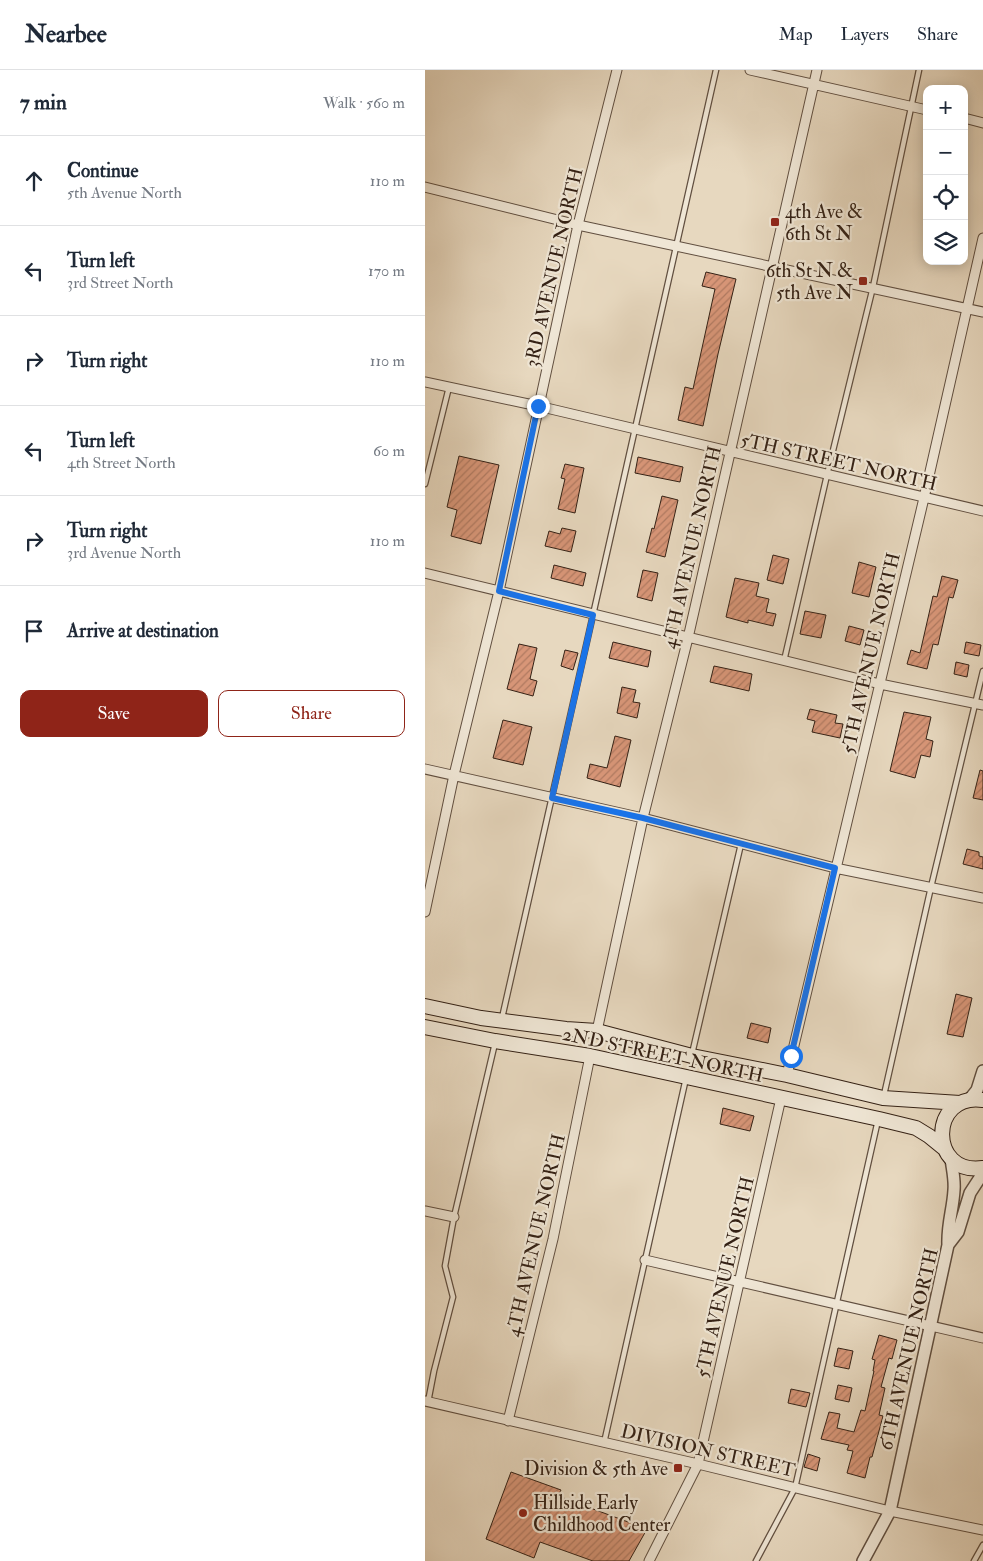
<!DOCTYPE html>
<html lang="en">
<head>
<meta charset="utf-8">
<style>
  body { margin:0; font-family:"IM FELL Double Pica",serif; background:#f2f2f3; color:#1f2937 }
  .controls { position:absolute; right:15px; top:15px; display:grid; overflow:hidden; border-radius:10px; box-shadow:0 2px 12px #0003 }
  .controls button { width:45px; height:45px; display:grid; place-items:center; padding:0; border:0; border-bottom:1px solid #e0e1e3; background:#fff; color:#1f2937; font:25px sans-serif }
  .stop { position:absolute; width:15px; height:15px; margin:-11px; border:4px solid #1a73e8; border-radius:50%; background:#fff }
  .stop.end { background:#1a73e8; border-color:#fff; box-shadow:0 1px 5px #0008 }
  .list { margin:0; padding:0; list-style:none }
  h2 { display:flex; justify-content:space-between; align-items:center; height:65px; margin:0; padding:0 20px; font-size:21px }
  h2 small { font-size:16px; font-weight:400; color:#747a83 }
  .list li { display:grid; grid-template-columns:32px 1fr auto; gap:15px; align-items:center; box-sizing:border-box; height:90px; padding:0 20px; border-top:1px solid #e0e1e3 }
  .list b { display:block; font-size:19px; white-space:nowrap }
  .list p { margin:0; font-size:16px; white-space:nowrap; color:#747a83 }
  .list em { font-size:16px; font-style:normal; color:#747a83 }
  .actions { display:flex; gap:10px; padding:15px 20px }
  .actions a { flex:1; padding:11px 0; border:1px solid #8f2418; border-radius:10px; text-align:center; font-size:18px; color:#8f2418 }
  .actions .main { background:#8f2418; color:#fff }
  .icon { flex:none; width:28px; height:28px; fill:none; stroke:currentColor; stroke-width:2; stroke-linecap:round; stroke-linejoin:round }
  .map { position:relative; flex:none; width:558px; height:1491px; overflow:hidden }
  header { display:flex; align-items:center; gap:30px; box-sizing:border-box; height:70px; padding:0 25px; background:#fff; border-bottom:1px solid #e0e1e3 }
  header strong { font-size:24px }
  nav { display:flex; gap:28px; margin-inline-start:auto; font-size:18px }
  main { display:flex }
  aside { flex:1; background:#fff }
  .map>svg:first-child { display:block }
  .building { fill:url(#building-hatch); stroke:#342115 }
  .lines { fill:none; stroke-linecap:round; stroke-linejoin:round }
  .service-casing { stroke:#614f40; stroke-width:7 }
  .minor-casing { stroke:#614f40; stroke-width:11 }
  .tertiary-casing { stroke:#614f40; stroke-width:14 }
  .secondary-casing { stroke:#342115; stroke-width:16 }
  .service { stroke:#efe6d5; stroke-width:4.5 }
  .minor { stroke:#efe6d5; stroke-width:9 }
  .tertiary { stroke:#efe6d5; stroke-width:11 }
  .secondary { stroke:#efe6d5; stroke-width:14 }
  .route { stroke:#1a73e8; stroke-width:6 }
  .poi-dot { fill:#8f2418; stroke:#efe6d5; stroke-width:2 }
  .labels { text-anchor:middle; stroke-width:4.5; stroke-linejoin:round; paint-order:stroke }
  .poi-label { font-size:19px; fill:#342115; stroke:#efe6d5; text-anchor:start }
  .street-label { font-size:19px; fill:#342115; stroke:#efe6d5 }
</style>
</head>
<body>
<header>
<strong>Nearbee</strong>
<nav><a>Map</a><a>Layers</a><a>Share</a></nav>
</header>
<main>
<aside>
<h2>7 min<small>Walk · 560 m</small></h2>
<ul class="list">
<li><svg class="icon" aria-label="ahead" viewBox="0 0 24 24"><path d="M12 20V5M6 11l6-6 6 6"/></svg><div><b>Continue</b><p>5th Avenue North</p></div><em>110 m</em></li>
<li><svg class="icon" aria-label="left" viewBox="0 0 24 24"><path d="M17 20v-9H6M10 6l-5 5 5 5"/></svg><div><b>Turn left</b><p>3rd Street North</p></div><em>170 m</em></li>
<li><svg class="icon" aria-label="right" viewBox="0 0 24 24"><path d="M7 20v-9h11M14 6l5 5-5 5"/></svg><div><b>Turn right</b></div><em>110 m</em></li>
<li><svg class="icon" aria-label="left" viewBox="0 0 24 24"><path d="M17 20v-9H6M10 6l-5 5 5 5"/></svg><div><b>Turn left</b><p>4th Street North</p></div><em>60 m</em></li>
<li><svg class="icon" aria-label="right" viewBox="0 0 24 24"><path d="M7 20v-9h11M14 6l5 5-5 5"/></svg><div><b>Turn right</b><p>3rd Avenue North</p></div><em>110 m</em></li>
<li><svg class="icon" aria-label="arrive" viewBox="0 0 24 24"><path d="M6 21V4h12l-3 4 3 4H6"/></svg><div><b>Arrive at destination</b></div></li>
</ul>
<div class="actions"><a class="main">Save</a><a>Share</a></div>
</aside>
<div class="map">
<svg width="558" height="1491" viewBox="0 0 558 1491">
  <defs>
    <pattern id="building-hatch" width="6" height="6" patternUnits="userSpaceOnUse" patternTransform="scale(1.25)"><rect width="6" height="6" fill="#d89678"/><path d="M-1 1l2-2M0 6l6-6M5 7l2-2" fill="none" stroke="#b07a61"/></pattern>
  </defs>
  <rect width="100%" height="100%" fill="#e7d8bf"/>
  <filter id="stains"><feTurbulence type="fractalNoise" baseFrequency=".004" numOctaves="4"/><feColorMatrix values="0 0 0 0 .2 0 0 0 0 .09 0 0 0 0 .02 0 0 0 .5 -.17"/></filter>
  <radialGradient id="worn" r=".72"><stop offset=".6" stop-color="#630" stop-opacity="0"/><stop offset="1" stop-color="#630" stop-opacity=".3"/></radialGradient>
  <!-- building -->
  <path class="building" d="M 281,202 L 311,209 L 293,284 L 278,356 L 253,350 L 260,317 L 268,319 L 290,219 L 277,216 Z
    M 34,386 L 74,395 L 56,474 L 26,466 L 32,440 L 22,437 Z
    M 213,387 L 258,397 L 255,412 L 210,403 Z
    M 140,394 L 159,398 L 150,443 L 133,439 L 140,409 L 136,408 Z
    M 237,426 L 253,430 L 240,487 L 221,482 L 227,458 L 229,459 Z
    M 137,458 L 151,461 L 146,482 L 120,476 L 124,461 L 135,464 Z
    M 348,485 L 364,489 L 358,514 L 342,510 Z
    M 434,492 L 451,497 L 444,527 L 427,523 Z
    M 129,495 L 161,503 L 158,516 L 126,508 Z
    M 218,500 L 233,503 L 227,531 L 212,527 Z
    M 517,506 L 533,510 L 528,528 L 524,527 L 513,575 L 508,574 L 502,599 L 482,594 L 486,580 L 495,583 L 508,526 L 512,527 Z
    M 310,508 L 334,513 L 331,526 L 344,529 L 341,542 L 351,544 L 348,556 L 323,550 L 323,553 L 301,547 Z
    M 380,541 L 401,545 L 396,568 L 375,564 Z
    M 424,556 L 439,560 L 435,575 L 420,571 Z
    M 188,572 L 226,581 L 223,597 L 184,588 Z
    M 541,572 L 556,575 L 554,586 L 539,583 Z
    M 94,574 L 112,578 L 105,609 L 112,611 L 108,626 L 82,619 Z
    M 140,580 L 153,583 L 148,600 L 136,596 Z
    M 531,592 L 544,595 L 542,607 L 529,604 Z
    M 289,596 L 327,604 L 324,621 L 285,612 Z
    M 197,617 L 211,620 L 208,632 L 215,633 L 212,648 L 192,643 Z
    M 385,639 L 412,645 L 410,653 L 418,654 L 415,668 L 387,662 L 390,651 L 382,649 Z
    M 479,642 L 506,647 L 501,669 L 508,671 L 505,687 L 496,685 L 490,708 L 465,701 Z
    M 78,650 L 107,657 L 98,695 L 68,688 Z
    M 190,666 L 206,670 L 195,717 L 162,708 L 165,694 L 182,698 Z
    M 555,700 L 558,701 L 558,730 L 548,728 Z
    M 542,779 L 554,782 L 554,786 L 558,787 L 558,799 L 538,794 Z
    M 531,924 L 547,928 L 538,967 L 522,964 Z
    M 326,953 L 346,958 L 343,973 L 322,968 Z
    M 298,1038 L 329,1046 L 325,1061 L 295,1054 Z
    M 454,1265 L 472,1270 L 467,1289 L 464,1288 L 456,1317 L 460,1318 L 454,1345 L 458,1346 L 447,1387 L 445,1387 L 440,1408 L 422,1403 L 428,1381 L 422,1380 L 424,1375 L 396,1369 L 404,1342 L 415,1344 L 412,1358 L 429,1362 L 436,1340 L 440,1341 L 449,1301 L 448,1301 L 450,1290 L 447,1289 Z
    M 413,1278 L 428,1281 L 424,1299 L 409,1296 Z
    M 413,1315 L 427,1318 L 424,1332 L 410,1329 Z
    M 366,1319 L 385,1323 L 381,1337 L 363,1333 Z
    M 383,1384 L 395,1388 L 392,1401 L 379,1397 Z
    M 86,1402 L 136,1420 L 133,1426 L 222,1459 L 204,1491 L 168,1491 L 115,1472 L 109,1488 L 61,1469 Z"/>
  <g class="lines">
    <defs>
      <path id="service" d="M 0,414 L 24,317
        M 359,591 L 402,405 L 448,217 L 494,0
        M 77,948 L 291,0
        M 267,984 L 316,774
        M 459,1025 L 506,817 L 558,601
        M 3,1332 L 9,1301 L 28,1227 L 20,1196 L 29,1147 L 70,973
        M 179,1373 L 261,1008
        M 331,1491 L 370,1418 L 453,1050
        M 549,1491 L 558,1475"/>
      <path id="minor" d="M 325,0 L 502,40
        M 539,48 L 558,53
        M 0,117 L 153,155 L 558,242
        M 0,312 L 113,336 L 558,441
        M 0,503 L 455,614 L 558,635
        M 0,699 L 218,748 L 410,798 L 558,828
        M 0,842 L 29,705 L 74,521 L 153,155 L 192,0
        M 172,961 L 218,748 L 263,568 L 392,0
        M 362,1005 L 499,428 L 558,168
        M 0,1141 L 29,1147
        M 220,1190 L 558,1268
        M 0,1331 L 273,1394 L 465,1441 L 558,1460
        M 83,1351 L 128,1169 L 165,986
        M 224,1491 L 273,1394 L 356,1028"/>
      <path id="tertiary" d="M 544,1030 L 552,1020 L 558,1001
        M 523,1175 C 522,1155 528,1139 529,1120 C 530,1109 527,1098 526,1088
        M 438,1491 L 465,1441 L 523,1175 L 533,1162 L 545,1123 L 558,1103"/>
      <path id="secondary" d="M 0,936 L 56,948 L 141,959 L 172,961 L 267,986 L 362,1005 L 458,1028 L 535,1033
        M 0,957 L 70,971 L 165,986 L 454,1049 L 491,1058 L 504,1066 L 520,1079
        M 558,1030 C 504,1022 503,1106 558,1098"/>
    </defs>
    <!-- service casing -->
    <use href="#service" class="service-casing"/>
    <!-- minor casing -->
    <use href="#minor" class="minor-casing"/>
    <!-- tertiary casing -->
    <use href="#tertiary" class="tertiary-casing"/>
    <!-- secondary casing -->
    <use href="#secondary" class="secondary-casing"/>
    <!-- service -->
    <use href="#service" class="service"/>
    <!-- minor -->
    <use href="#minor" class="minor"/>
    <!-- tertiary -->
    <use href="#tertiary" class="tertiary"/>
    <!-- secondary -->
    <use href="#secondary" class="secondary"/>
  </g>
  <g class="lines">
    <!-- route -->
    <path class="route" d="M 113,336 L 74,521 L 168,545 L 127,728 L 218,748 L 410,798 L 366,986"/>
  </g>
  <!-- markers -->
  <g class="poi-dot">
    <rect x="345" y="147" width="10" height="10" rx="2.5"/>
    <rect x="433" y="206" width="10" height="10" rx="2.5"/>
    <rect x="248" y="1393" width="10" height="10" rx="2.5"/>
    <circle cx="98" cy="1443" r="5"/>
  </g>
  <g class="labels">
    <!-- poi labels -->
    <g class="poi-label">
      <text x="360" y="148">4th Ave &amp;<tspan x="360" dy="22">6th St N</tspan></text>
      <text x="428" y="207" text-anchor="end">6th St N &amp;<tspan x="428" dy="22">5th Ave N</tspan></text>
      <text x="243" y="1405" text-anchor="end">Division &amp; 5th Ave</text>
      <text x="108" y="1439">Hillside Early<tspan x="108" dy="22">Childhood Center</tspan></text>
    </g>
    <!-- street labels -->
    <g class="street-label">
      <text transform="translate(128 197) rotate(-77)" y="7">3RD AVENUE NORTH</text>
      <text transform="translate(414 391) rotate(13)" y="7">5TH STREET NORTH</text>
      <text transform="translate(266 477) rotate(-77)" y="7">4TH AVENUE NORTH</text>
      <text transform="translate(445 583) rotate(-77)" y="7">5TH AVENUE NORTH</text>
      <text transform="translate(238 984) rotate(12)" y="7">2ND STREET NORTH</text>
      <text transform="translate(110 1165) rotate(-77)" y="7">4TH AVENUE NORTH</text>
      <text transform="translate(299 1207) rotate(-77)" y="7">5TH AVENUE NORTH</text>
      <text transform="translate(483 1279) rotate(-77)" y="7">6TH AVENUE NORTH</text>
      <text transform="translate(283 1380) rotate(13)" y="7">DIVISION STREET</text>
    </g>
  </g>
  <rect width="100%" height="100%" filter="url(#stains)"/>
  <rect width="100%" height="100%" fill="url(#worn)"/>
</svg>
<div class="controls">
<button>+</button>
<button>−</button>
<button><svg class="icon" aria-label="locate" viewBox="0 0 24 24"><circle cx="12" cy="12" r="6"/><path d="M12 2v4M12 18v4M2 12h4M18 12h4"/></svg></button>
<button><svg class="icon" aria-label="layers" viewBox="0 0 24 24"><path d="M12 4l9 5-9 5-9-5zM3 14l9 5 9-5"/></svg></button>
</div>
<div class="stop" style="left:366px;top:986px"></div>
<div class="stop end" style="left:113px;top:336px"></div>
</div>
</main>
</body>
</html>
